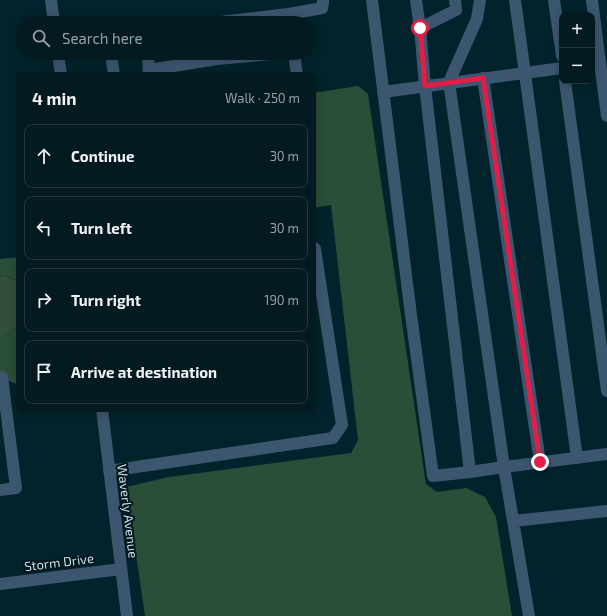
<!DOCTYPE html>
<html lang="en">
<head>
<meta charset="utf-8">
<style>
  body { margin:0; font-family:"Exo 2",sans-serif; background:#0c2329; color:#f1f3f6 }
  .controls { position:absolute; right:12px; top:12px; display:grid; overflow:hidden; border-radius:8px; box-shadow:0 2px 10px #0003 }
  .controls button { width:36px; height:36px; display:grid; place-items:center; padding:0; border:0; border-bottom:1px solid #23383e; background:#021a20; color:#f1f3f6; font:20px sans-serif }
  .stop { position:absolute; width:12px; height:12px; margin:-9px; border:3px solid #e11d48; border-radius:50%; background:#fff }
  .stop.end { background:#e11d48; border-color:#fff; box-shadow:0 1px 4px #0008 }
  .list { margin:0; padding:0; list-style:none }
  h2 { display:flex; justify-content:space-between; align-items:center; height:52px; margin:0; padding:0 16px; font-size:17px }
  h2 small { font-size:13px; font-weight:400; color:#96a1a5 }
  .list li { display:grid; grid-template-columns:26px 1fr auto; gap:12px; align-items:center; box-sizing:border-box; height:64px; margin:0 8px 8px; padding:0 8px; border:1px solid #23383e; border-radius:8px }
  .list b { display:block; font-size:15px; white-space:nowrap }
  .list em { font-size:13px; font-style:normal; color:#96a1a5 }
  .icon { flex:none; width:22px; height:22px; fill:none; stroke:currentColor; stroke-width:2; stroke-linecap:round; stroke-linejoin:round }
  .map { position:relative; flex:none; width:607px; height:616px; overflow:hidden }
  .search { position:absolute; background:#021a20; box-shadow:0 2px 10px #0003; left:16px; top:16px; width:300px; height:44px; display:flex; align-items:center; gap:10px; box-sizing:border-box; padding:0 14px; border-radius:22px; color:#96a1a5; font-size:15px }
  .panel { position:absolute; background:#021a20; box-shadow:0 2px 10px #0003; left:16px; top:72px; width:300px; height:340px; border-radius:8px }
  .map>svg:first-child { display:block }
  .green { fill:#334e3c }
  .forest { fill:#2b4e38 }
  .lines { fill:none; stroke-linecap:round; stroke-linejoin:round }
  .minor { stroke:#3c566f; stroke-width:12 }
  .route { stroke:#e11d48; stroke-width:5 }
  .labels { text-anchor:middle; stroke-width:4; stroke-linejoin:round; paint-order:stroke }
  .street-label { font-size:13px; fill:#cedfe4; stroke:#001921 }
</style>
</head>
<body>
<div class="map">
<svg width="607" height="616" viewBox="0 0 607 616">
  <rect width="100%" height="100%" fill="#02232b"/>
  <!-- green -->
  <path class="green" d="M 5,275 L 19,282 L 19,327 L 0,338 L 0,277 Z"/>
  <!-- forest -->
  <path class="forest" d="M 358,86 L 368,94 L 426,484 L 437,492 L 466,488 L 485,497 L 496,517 L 512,616 L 145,616 L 126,487 L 169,477 L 351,453 L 358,440 L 331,205 L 313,208 L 313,93 Z
    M 19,257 L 19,282 L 6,275 L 0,277 L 0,259 Z
    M 19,327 L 19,385 L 0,378 L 0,338 Z"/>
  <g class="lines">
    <!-- minor -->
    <path class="minor" d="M 51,0 L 54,23
      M 372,0 L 411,315 L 433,476 L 470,472 L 504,467 L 607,454
      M 416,0 L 420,28
      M 455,0 L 456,10 L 420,28 L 425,86 L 470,472
      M 480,0 L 477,19 L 449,82 L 504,467 L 529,616
      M 515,0 L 577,458
      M 554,0 L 562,56
      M 592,0 L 600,63
      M 212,23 L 289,14
      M 290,23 L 289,14 L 322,8 L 323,3 L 323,0
      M 58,53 L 61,75
      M 111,53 L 114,75
      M 148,53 L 149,75
      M 294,53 L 297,75
      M 593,64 L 600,63 L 607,116
      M 149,70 L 217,59 L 271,54 L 294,53
      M 483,78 L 540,462
      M 565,81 L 607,391
      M 383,92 L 562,68
      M 102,409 L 127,616
      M 109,471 L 333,438 L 342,425 L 315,249 L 313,247
      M 0,490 L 16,488 L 2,377
      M 513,521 L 607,511
      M 0,584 L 121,569"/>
  </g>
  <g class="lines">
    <!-- route -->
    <path class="route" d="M 420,28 L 425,86 L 483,78 L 540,462"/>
  </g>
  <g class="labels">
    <!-- street labels -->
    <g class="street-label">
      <text transform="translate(128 511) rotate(83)" y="5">Waverly Avenue</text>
      <text transform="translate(59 562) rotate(-7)" y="5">Storm Drive</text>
    </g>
  </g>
</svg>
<div class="controls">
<button>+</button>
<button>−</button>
</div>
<div class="stop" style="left:420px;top:28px"></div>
<div class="stop end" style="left:540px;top:462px"></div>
<div class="search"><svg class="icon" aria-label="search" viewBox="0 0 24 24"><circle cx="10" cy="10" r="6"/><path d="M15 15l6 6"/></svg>Search here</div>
<section class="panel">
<h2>4 min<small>Walk · 250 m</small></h2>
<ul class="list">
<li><svg class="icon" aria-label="ahead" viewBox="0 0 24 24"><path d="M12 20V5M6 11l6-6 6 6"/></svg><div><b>Continue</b></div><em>30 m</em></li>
<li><svg class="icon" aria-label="left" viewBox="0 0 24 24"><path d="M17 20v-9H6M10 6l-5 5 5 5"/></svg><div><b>Turn left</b></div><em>30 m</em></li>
<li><svg class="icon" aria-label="right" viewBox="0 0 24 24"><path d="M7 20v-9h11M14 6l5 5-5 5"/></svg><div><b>Turn right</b></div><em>190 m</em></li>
<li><svg class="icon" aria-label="arrive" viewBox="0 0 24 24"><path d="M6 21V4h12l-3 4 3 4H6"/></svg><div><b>Arrive at destination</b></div></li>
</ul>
</section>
</div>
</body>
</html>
